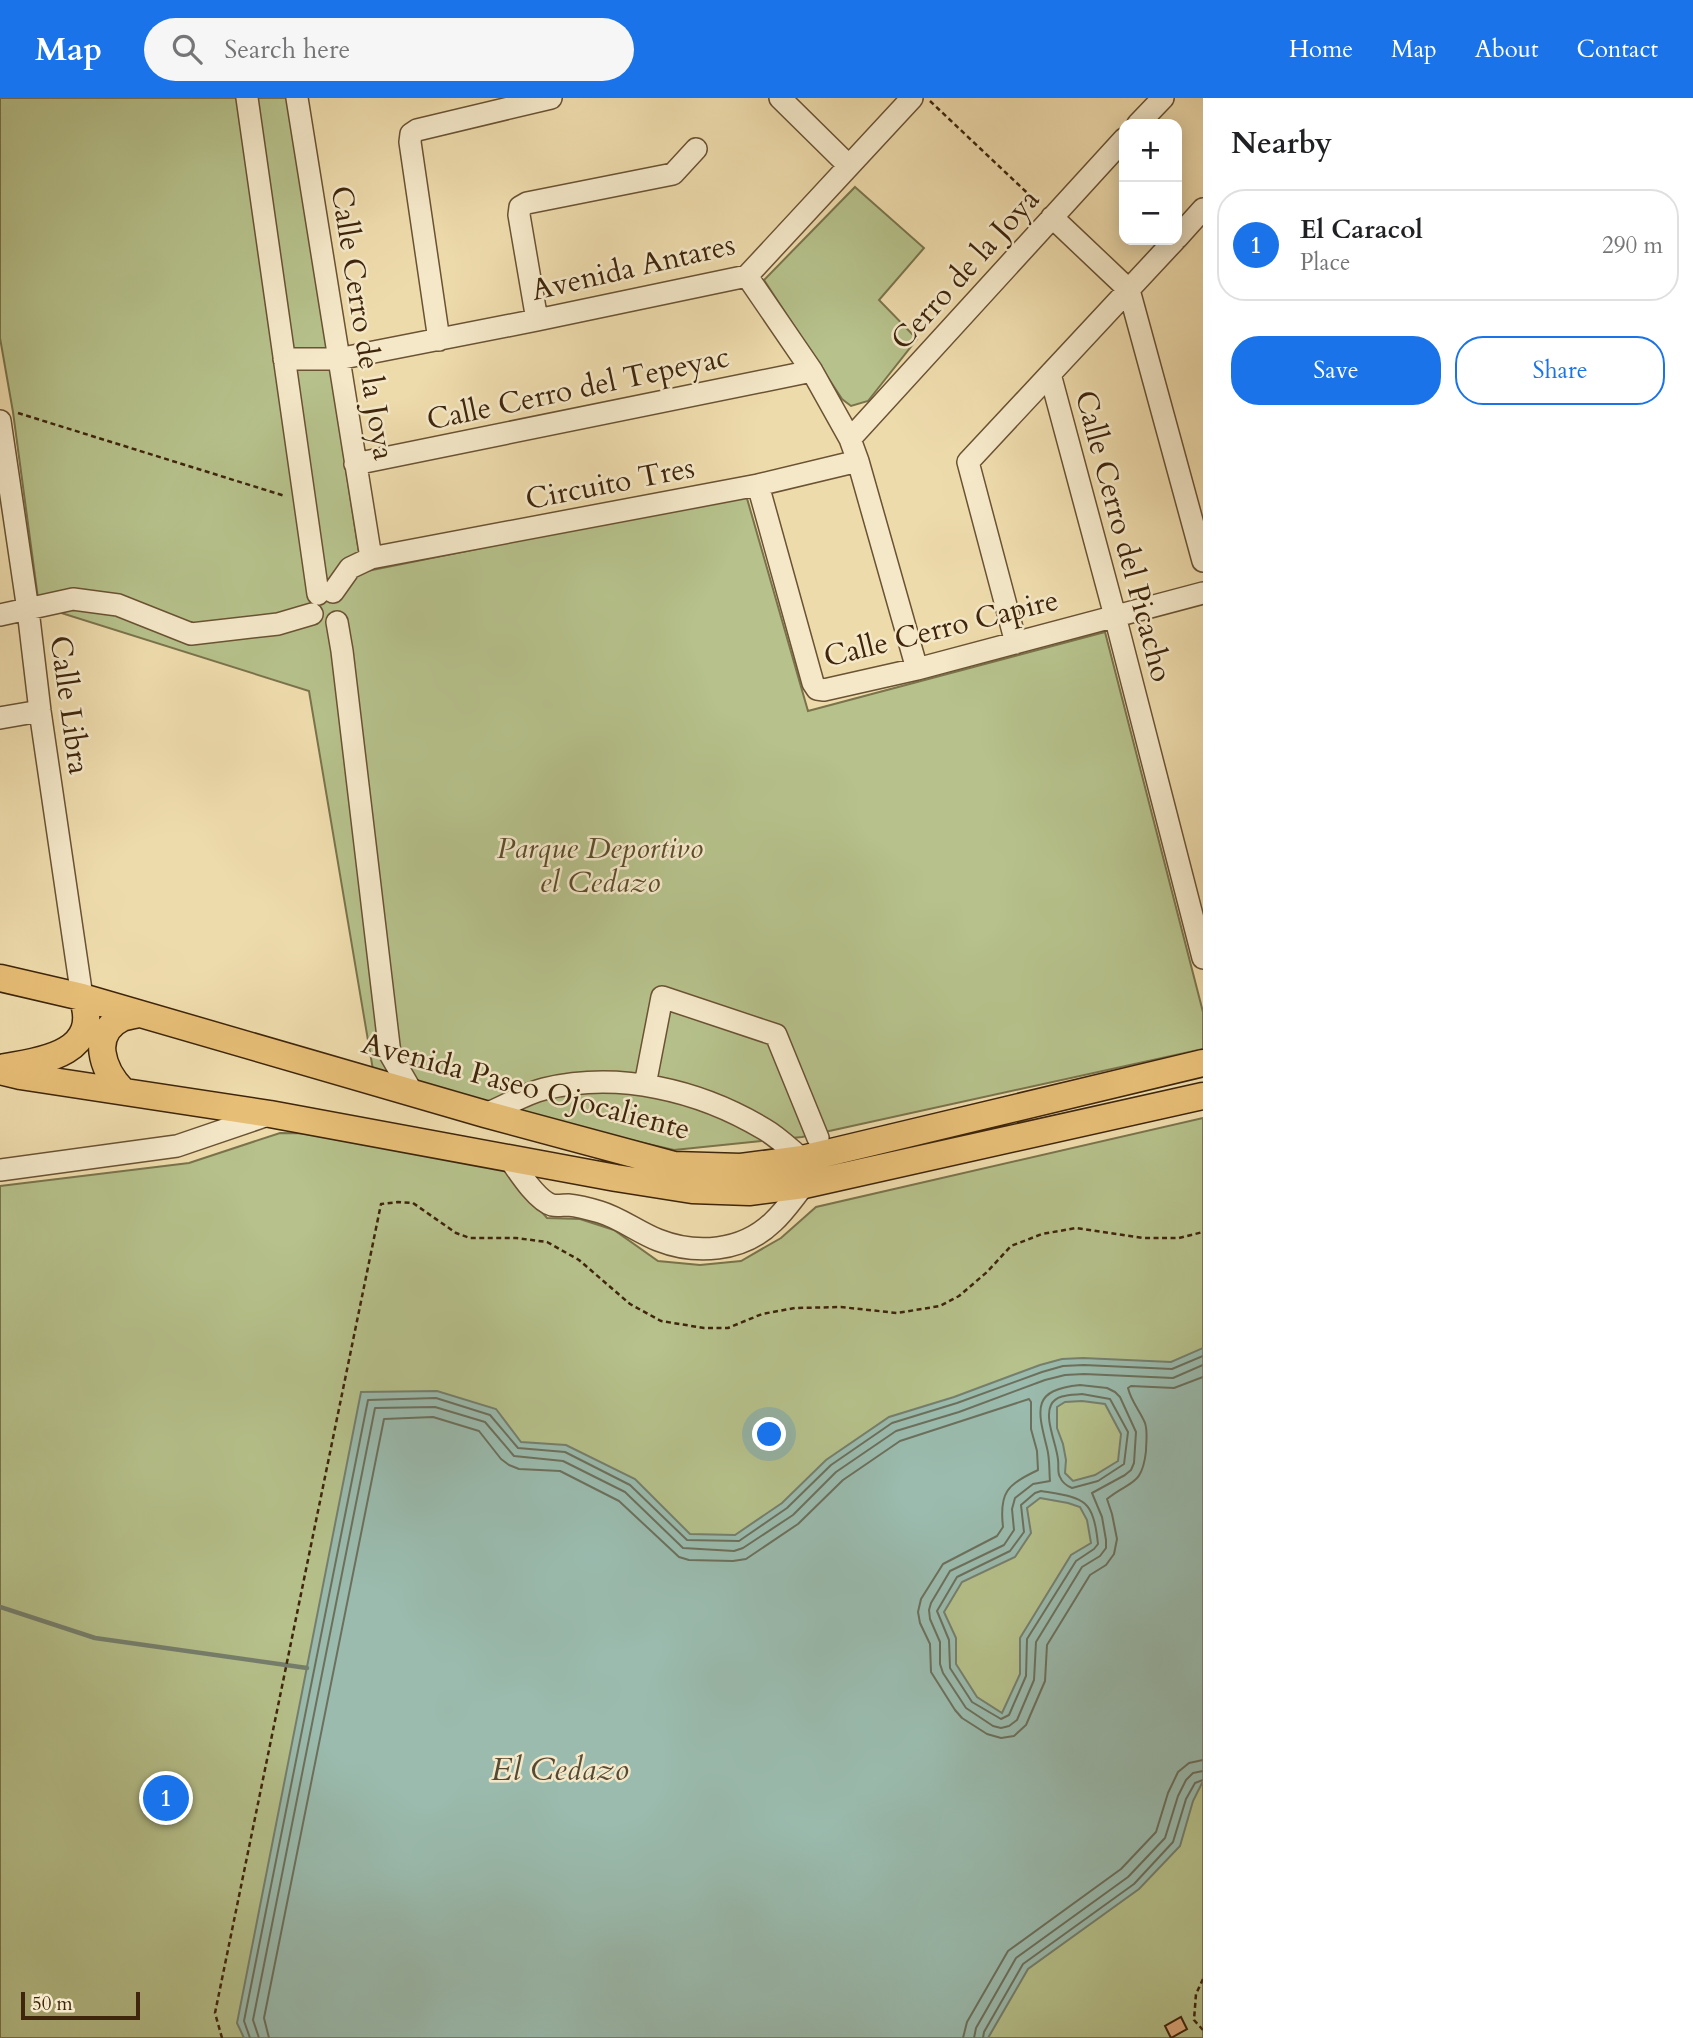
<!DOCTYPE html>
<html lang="en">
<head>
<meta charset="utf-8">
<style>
  body { margin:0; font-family:Cardo,serif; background:#f6f6f6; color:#202124 }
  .controls { position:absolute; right:21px; top:21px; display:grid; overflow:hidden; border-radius:14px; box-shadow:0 4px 18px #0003 }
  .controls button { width:63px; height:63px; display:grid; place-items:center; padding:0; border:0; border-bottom:2px solid #e0e0e0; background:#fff; color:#202124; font:35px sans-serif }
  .scale { position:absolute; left:21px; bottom:18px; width:119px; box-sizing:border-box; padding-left:7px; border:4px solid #3e250b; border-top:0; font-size:19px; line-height:24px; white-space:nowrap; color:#3e250b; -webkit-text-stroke:5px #f4e8c9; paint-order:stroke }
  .you { position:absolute; left:770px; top:1337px; width:24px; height:24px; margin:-18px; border:5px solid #fff; border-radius:50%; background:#1a73e8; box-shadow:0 0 0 10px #1a73e833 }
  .badge { display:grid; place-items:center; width:46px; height:46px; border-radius:50%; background:#1a73e8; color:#fff; font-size:23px; font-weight:700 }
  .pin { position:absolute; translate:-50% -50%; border:4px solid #fff; box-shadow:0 2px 7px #0006 }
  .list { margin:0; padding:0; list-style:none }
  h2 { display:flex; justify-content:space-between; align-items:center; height:91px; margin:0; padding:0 28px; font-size:30px }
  h2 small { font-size:23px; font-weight:400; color:#757577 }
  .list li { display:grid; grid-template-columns:46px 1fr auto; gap:21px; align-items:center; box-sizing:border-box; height:112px; margin:0 14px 14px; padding:0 14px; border:2px solid #e0e0e0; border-radius:28px }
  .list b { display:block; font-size:26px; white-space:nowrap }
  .list p { margin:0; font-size:23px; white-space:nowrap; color:#757577 }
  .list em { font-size:23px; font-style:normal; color:#757577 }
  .actions { display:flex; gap:14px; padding:21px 28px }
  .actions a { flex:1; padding:16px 0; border:2px solid #1a73e8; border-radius:28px; text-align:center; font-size:24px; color:#1a73e8 }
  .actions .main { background:#1a73e8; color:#fff }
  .icon { flex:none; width:38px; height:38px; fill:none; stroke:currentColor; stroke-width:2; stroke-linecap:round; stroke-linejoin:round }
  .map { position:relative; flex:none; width:1203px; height:1940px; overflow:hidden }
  header { display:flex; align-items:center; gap:42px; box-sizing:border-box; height:98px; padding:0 35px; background:#1a73e8; color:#fff }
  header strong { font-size:33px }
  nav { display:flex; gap:38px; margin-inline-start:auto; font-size:24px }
  .search { width:490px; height:63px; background:#f6f6f6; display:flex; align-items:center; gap:18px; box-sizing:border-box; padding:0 24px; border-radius:38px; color:#757577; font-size:26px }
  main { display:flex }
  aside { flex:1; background:#fff }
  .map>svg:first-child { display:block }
  .green { fill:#b6c18b; stroke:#7a734b; stroke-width:2 }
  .water { fill:#9abbae; stroke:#757f6d; stroke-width:2; fill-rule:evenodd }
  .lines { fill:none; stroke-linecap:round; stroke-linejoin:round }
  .shore { stroke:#6c705c; stroke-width:2 }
  .stream { stroke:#757f6d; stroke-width:4.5 }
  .building { fill:#dfaa7d; stroke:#3e250b; stroke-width:2 }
  .minor-casing { stroke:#6a5233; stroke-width:24 }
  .major-casing { stroke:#3e250b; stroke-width:29 }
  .path { stroke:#3e250b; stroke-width:2.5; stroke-dasharray:5 3.5; stroke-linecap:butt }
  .minor { stroke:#f4e8c9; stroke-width:21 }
  .major { stroke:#e7be76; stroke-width:26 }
  .labels { text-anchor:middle; stroke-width:5; stroke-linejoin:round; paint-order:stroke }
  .street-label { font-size:30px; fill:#3e250b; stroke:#f4e8c9 }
  .park-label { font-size:30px; font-style:italic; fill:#5c4c2b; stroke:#f4e8c9 }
  .water-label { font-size:32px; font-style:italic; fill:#554a34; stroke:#f4e8c9 }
</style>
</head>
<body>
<header>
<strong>Map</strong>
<div class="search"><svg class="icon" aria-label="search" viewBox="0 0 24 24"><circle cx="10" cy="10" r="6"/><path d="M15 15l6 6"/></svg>Search here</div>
<nav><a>Home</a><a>Map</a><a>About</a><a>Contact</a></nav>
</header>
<main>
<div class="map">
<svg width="1203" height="1940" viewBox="0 0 1203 1940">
  <rect width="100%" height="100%" fill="#eedbac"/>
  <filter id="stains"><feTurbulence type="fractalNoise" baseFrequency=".00286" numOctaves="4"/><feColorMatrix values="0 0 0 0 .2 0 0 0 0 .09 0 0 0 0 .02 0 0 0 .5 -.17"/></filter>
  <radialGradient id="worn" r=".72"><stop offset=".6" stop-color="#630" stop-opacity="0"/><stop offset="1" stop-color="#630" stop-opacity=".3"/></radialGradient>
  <!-- green -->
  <path class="green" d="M 0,0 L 288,0 L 362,474 L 746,397 L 808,613 L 1105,534 L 1203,914 L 1203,951 L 802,1039 L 674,1052 L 526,1018 L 373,972 L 309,593 L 39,508 L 13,314 L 0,240 Z
    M 855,89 L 924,150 L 879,202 L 917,241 L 868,303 L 851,308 L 842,301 L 764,182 Z
    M 1203,1020 L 1203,1940 L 0,1940 L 0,1088 L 189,1065 L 280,1035 L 373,1036 L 500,1066 L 547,1120 L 580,1121 L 614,1132 L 658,1163 L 700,1167 L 741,1163 L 781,1140 L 816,1109 Z"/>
  <!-- water -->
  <path class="water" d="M 1203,1250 L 1203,1683 L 1193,1703 L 1180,1748 L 1139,1791 L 1028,1871 L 988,1940 L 244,1940 L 237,1925 L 361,1294 L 437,1293 L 496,1311 L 521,1344 L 566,1347 L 635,1381 L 690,1436 L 735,1437 L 782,1405 L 826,1362 L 889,1319 L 954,1299 L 1040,1267 L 1062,1261 L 1083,1260 L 1171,1264 ZM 1082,1303 L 1105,1306 L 1121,1336 L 1118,1363 L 1095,1377 L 1073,1383 L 1065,1375 L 1066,1362 L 1063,1346 L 1057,1330 L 1057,1309 L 1065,1304 ZM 1040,1400 L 1068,1405 L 1080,1409 L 1087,1422 L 1091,1445 L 1071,1457 L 1020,1540 L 1020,1576 L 1002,1615 L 977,1599 L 956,1566 L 956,1540 L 944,1514 L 962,1484 L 1015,1459 L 1031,1435 L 1027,1410 Z"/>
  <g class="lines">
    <!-- shore -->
    <path class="shore" d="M 1080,1287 L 1107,1290 L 1115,1294 L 1120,1299 L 1136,1334 L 1134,1365 L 1131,1372 L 1125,1377 L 1092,1395 L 1102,1419 L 1106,1442 L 1106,1450 L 1100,1458 L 1082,1469 L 1036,1544 L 1034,1582 L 1017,1622 L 1009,1628 L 1001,1630 L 993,1628 L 966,1610 L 943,1575 L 940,1566 L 940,1544 L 930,1521 L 929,1512 L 931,1505 L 950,1473 L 1004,1447 L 1014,1432 L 1012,1411 L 1015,1400 L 1033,1386 L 1050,1383 C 1049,1373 1050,1361 1047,1350 C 1037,1310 1032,1292 1080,1287 Z
      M 1082,1296 L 1110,1301 L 1128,1334 L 1124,1366 L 1098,1383 L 1072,1390 C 1067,1388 1062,1384 1060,1379 C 1057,1374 1059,1368 1058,1362 C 1057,1347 1044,1321 1051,1307 C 1056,1296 1072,1297 1082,1296 Z
      M 1041,1393 C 1083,1400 1093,1399 1098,1446 L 1094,1451 L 1076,1463 L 1027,1541 L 1026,1578 L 1009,1617 L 1001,1621 L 972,1604 L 950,1570 L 949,1542 L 937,1513 L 957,1479 L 1010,1453 L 1024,1434 L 1021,1407 L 1035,1395 Z
      M 250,1940 L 244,1923 L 368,1302 L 436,1300 L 490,1317 L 518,1350 L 565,1354 L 630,1387 L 687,1442 L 739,1443 L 787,1410 L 831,1367 L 892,1325 L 957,1305 L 1042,1274 L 1063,1268 L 1084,1267 L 1172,1271 L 1203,1258
      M 259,1940 L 253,1922 L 375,1310 L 435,1309 L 485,1324 L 514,1358 L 563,1363 L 625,1394 L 683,1450 L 734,1453 L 743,1450 L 793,1417 L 836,1374 L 896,1333 L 959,1314 L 1045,1282 L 1065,1277 L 1084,1276 L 1173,1280 L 1203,1267
      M 269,1940 L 264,1920 L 384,1321 L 433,1319 L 479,1333 L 501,1361 L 509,1367 L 519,1371 L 560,1373 L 619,1403 L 679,1459 L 689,1462 L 733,1463 L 746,1461 L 798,1426 L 843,1382 L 900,1343 L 1029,1301 L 1031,1304 L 1031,1331 L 1037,1353 L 1038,1372 C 1007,1387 999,1394 1003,1429 L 997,1438 L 943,1466 L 921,1501 L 918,1514 L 920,1525 L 930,1546 L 931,1574 L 955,1612 L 962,1620 L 987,1636 L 1001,1640 L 1014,1638 L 1026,1627 L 1045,1583 L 1047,1547 L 1090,1477 L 1106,1467 L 1114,1456 L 1117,1441 L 1112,1416 L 1107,1401 C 1130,1382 1142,1389 1146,1353 C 1146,1344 1148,1334 1145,1325 C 1140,1313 1131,1303 1128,1290 L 1131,1288 L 1174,1290 L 1203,1279
      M 963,1940 L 967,1924 L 1008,1853 L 1121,1771 L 1156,1734 L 1168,1695 L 1178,1674 L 1189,1665 L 1203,1662
      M 974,1940 L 976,1930 L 1016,1860 L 1128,1779 L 1165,1740 L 1178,1698 L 1186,1682 L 1193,1675 L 1203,1673
      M 983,1940 L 984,1934 L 1023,1866 L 1134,1786 L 1173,1744 L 1186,1701 L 1195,1685 L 1203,1682"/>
    <!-- stream -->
    <path class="stream" d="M 0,1509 L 95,1540 L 307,1570"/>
  </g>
  <!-- building -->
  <path class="building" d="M 1181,1919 L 1187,1931 L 1171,1940 L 1165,1928 Z"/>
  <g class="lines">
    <defs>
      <path id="minor" d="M 247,0 L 318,496
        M 297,0 L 371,460
        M 780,0 L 849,68
        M 1138,26 L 1163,0
        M 1052,119 L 1129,192 L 1203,463
        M 1177,140 L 1203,111
        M 747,178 L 812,273 L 850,341 L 858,363 L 917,571
        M 537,222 L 519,117 L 520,109 L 527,105 L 673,76 L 696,51
        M 439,242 L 410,44 L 411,36 L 417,32 L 551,0
        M 284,261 L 338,261 L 537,222 L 747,178 L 912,0
        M 1050,276 L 1115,518 L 1203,860
        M 0,323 L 28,512 L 40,613 L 82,899
        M 850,341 L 1124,41
        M 355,366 L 812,273
        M 758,387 L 813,585 L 817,591 L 824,592 L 917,571 L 1203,495
        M 333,494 L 350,470 L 371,460 L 758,387 L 858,363
        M 0,517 L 73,501 L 118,507 L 191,536 L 278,526 L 312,516
        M 337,524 L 342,553 L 390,956 L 412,994
        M 1016,545 L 968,364 L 1175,142
        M 0,620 L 40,613
        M 645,987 L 662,899 L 776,937 L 818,1040
        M 485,1016 C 505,1009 523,996 544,991 C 619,973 699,992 764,1031 C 778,1039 790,1051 802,1061
        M 509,1060 C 518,1073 537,1103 552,1107 C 557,1108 563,1107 568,1107 C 578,1108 590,1111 600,1114 C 620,1120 638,1134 658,1142 C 696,1157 742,1154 773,1124 C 785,1113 794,1099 804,1087
        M 0,1072 L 177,1048 L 268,1017"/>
      <path id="major" d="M 0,880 L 82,899 L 485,1016 L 674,1067 L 741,1069 L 802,1061 L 1203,965
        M 5,969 C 46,963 102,953 82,899
        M 0,973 L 20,978 L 270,1016 L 616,1080 L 692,1092 L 749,1094 L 804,1087 L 1203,998
        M 122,992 C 103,972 89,936 122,920 C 127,918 134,917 139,916"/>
    </defs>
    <!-- minor casing -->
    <use href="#minor" class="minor-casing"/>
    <!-- major casing -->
    <use href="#major" class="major-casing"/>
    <!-- path -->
    <path class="path" d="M 930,3 L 1040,107
      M 18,315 L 285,398
      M 1203,1881 L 1196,1896 L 1194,1922 L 1203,1932
      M 222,1940 L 215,1915 L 381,1106 L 398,1104 L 413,1105 L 456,1135 L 470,1140 L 516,1140 L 547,1144 L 579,1162 L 630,1206 L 661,1223 L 704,1230 L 728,1230 L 762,1216 L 795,1210 L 841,1209 L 897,1215 L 940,1208 L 959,1198 L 987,1174 L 1011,1148 L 1042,1136 L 1076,1130 L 1144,1140 L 1179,1140 L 1203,1134"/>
    <!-- minor -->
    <use href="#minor" class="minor"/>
    <!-- major -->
    <use href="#major" class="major"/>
  </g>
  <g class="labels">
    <!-- street labels -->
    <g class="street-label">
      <text transform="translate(633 169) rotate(-13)" y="10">Avenida Antares</text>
      <text transform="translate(965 171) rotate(-48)" y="10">Cerro de la Joya</text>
      <text transform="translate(363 225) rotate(81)" y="10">Calle Cerro de la Joya</text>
      <text transform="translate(578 290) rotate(-12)" y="10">Calle Cerro del Tepeyac</text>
      <text transform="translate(610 385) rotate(-11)" y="10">Circuito Tres</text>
      <text transform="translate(1124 438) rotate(75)" y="10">Calle Cerro del Picacho</text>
      <text transform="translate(941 530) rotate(-14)" y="10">Calle Cerro Capire</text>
      <text transform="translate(70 607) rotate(82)" y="10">Calle Libra</text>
      <text transform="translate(526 988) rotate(15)" y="10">Avenida Paseo Ojocaliente</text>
    </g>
    <!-- park labels -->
    <g class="park-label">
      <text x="600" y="760">Parque Deportivo<tspan x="600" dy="34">el Cedazo</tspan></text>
    </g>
    <!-- water labels -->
    <g class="water-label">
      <text x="560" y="1682">El Cedazo</text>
    </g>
  </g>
  <rect width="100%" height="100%" filter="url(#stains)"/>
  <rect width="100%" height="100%" fill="url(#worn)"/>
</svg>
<div class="controls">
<button>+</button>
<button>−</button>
</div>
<div class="scale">50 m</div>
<div class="you"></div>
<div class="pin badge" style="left:166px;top:1700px">1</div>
</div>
<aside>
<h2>Nearby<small></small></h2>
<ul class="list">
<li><span class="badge">1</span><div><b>El Caracol</b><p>Place</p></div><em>290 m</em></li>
</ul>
<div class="actions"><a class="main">Save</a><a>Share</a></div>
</aside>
</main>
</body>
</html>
